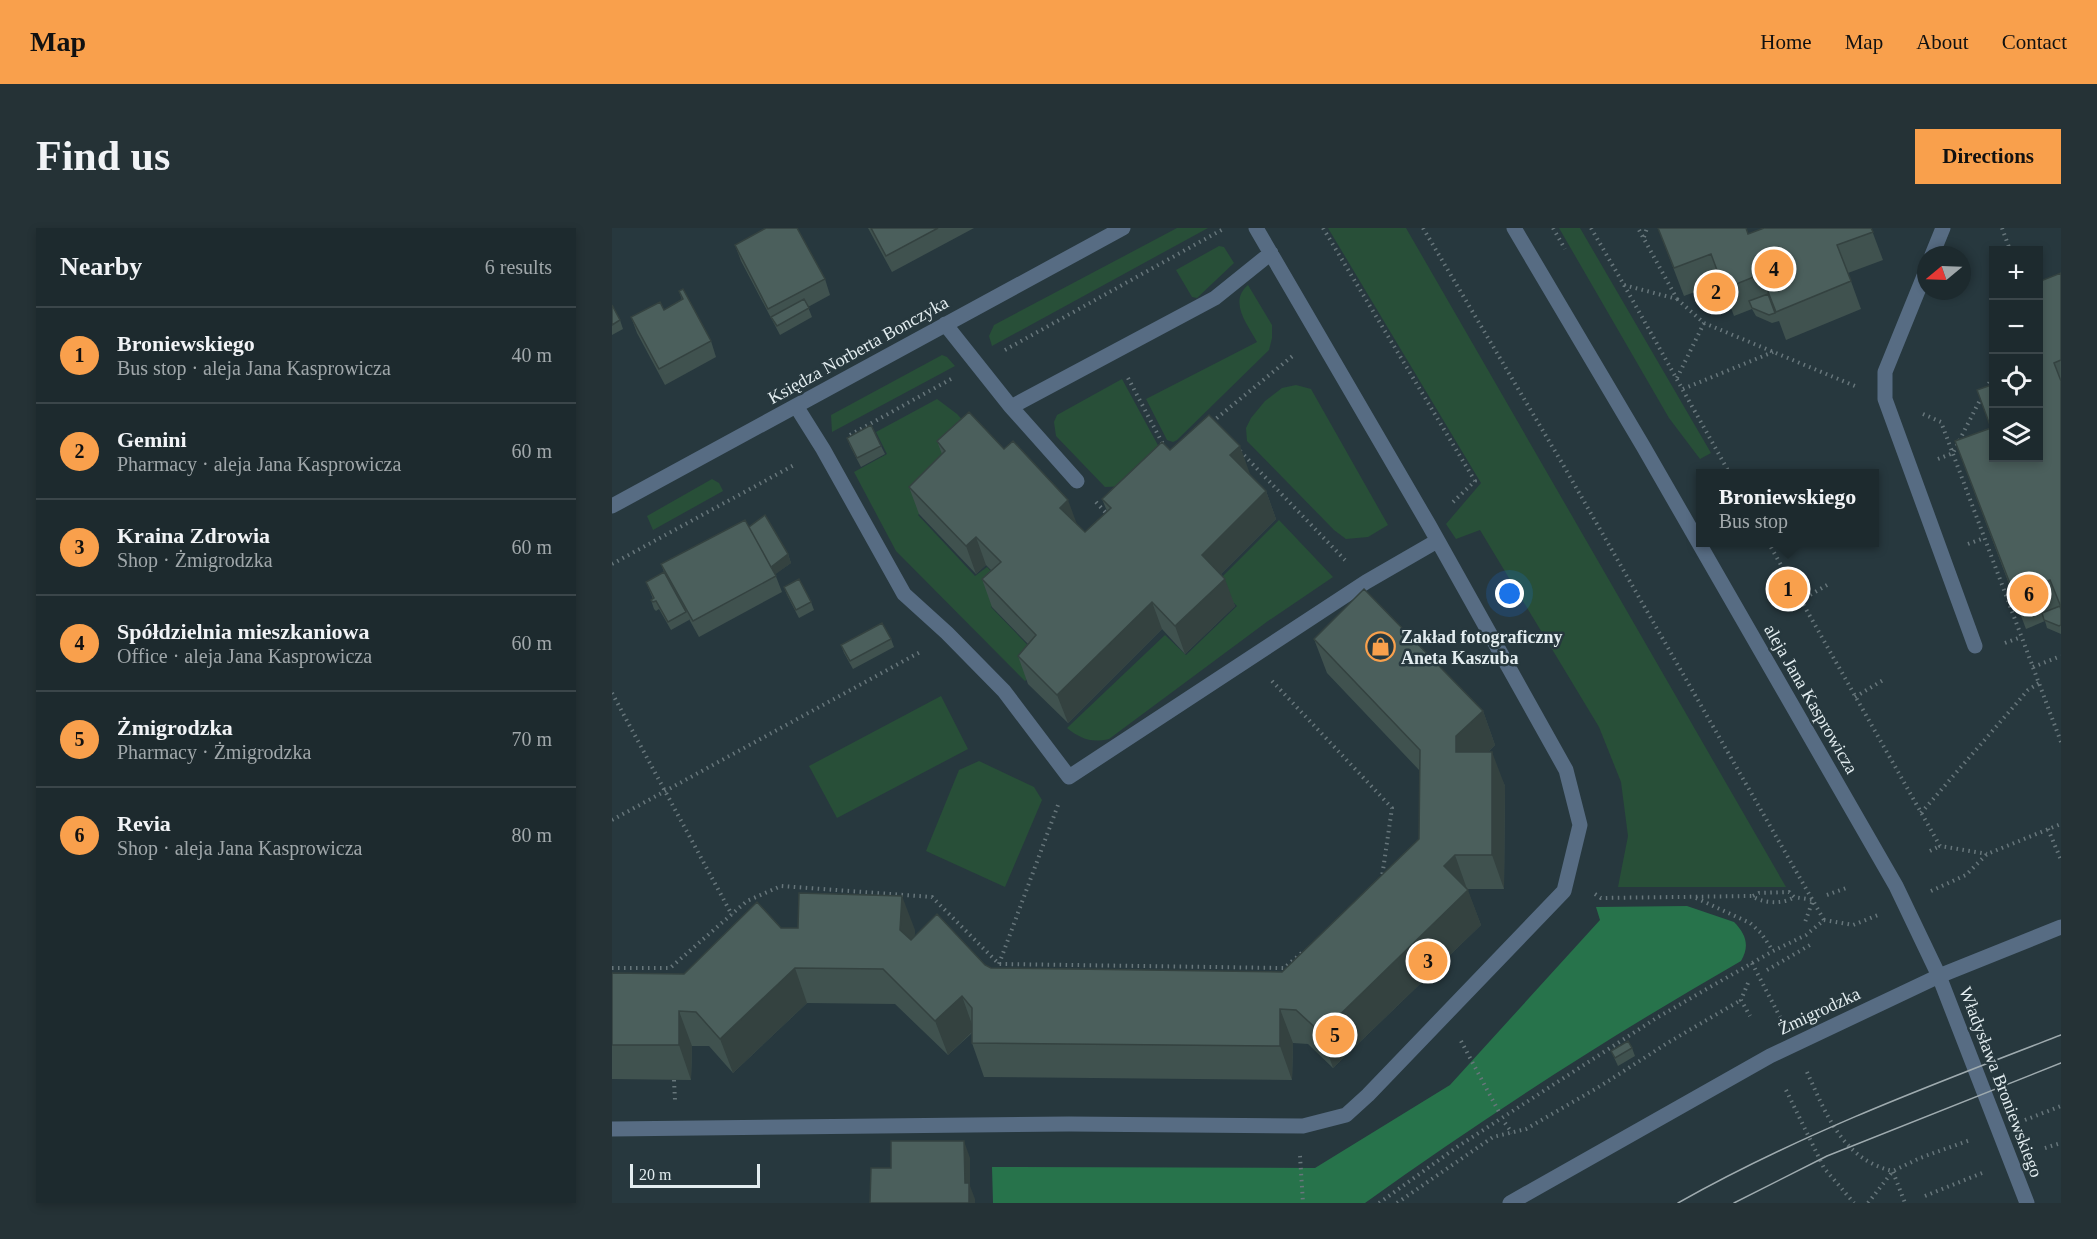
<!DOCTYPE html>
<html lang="en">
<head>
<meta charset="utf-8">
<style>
  body { margin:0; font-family:Georgia,serif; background:#253236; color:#f1f3f6 }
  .controls { position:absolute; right:18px; top:18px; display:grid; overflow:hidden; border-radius:0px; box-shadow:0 3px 9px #0003 }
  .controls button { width:54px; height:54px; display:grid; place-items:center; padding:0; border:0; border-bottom:2px solid #3b464a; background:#1d2a2e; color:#f1f3f6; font:30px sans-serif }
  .compass { position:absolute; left:1305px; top:18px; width:54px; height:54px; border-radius:50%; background:#1d2a2e; box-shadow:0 3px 9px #0003; rotate:251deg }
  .scale { position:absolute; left:18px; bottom:15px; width:130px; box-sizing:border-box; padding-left:6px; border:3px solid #e3edf0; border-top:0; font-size:16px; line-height:21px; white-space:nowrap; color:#e3edf0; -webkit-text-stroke:4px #27383e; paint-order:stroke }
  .you { position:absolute; left:898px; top:366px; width:21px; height:21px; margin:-15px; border:4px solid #fff; border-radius:50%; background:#1a73e8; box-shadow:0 0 0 9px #1a73e833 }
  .badge { display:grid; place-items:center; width:39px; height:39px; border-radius:50%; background:#f9a04c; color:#111; font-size:20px; font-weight:700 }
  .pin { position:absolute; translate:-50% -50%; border:3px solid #fff; box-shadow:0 2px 6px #0006 }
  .popup { position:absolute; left:1084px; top:241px; width:183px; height:78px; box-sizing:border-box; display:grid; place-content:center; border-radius:0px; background:#1d2a2e; filter:drop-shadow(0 2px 4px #0005); font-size:20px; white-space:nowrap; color:#a0a7aa }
  .popup b { font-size:22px; color:#f1f3f6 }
  .popup::after { content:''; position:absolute; left:50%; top:100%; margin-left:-12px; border:12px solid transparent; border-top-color:#1d2a2e }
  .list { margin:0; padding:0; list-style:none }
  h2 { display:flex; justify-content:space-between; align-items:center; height:78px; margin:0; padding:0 24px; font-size:26px }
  h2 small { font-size:20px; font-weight:400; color:#a0a7aa }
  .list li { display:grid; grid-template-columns:39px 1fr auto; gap:18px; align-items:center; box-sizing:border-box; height:96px; padding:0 24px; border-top:2px solid #3b464a }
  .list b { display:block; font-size:22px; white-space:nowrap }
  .list p { margin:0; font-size:20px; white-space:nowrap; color:#a0a7aa }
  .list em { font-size:20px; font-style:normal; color:#a0a7aa }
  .icon { flex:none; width:33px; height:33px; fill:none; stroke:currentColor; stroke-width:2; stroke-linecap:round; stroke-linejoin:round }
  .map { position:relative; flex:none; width:1449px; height:975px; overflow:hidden; border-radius:0px }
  header { display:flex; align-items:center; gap:36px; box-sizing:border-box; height:84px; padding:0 30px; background:#f9a04c; color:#111 }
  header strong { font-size:28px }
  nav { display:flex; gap:33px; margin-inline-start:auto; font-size:21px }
  .intro { display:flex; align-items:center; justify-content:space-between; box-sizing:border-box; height:144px; padding:0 36px }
  h1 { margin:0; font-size:42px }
  .button { padding:15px 27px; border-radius:0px; background:#f9a04c; color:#111; font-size:21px; font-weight:700 }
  main { display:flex; gap:36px; padding:0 36px }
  aside { flex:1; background:#1d2a2e; border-radius:0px; box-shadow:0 3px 9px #0003 }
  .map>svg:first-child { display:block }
  .green { fill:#284f38 }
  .forest { fill:#27734b }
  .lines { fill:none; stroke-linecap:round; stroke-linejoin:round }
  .path { stroke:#67767b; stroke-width:4; stroke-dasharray:1.5 4.5; stroke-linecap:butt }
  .minor { stroke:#576c83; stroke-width:15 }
  .tram { stroke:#9fabaf; stroke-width:1.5 }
  .wall { fill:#40524f }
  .shaded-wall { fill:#344240 }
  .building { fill:#4b5f5c; stroke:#344240; stroke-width:1.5 }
  .labels { text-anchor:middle; stroke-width:5; stroke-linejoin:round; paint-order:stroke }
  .street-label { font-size:18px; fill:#e3edf0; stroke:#27383e }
  .poi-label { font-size:18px; font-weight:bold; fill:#e3edf0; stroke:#27383e; text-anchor:start }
</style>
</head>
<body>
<header>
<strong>Map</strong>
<nav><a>Home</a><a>Map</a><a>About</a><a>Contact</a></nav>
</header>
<div class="intro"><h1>Find us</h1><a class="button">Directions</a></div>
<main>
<aside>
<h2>Nearby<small>6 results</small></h2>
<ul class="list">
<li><span class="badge">1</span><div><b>Broniewskiego</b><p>Bus stop · aleja Jana Kasprowicza</p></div><em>40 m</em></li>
<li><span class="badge">2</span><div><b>Gemini</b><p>Pharmacy · aleja Jana Kasprowicza</p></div><em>60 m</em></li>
<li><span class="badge">3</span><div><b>Kraina Zdrowia</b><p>Shop · Żmigrodzka</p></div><em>60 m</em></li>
<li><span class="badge">4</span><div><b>Spółdzielnia mieszkaniowa</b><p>Office · aleja Jana Kasprowicza</p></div><em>60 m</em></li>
<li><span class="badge">5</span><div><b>Żmigrodzka</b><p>Pharmacy · Żmigrodzka</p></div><em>70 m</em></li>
<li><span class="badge">6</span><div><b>Revia</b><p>Shop · aleja Jana Kasprowicza</p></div><em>80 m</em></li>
</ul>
</aside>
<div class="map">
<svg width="1449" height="975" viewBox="0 0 1449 975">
  <rect width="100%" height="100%" fill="#27383e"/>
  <!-- green -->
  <path class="green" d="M 565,0 L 596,0 L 380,118 L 377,108 L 382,97 Z
    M 716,0 L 794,0 L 1174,659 L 1006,659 L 1016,608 L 1009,554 L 987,499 L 868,302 L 844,311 L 834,296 L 869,255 Z
    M 947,0 L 968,0 L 1099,225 L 1088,231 L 1057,190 Z
    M 607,18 L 612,19 L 622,35 L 585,70 L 580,69 L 564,42 Z
    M 636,57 L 660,97 L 660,110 L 657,122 L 565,212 L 561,214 L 555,212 L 534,171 L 645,114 C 636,97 616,74 636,57 Z
    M 330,127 L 335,129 L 343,138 L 220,204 L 219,187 Z
    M 510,151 L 548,221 L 516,258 L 493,259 L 444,208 L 442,194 L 445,187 Z
    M 684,157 L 699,161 L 776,297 L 756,309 L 734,311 L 722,302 L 635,213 L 634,200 L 639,190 L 653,173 L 670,160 Z
    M 325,171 L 345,186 L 367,210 L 341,250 L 306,287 L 363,348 L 375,339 L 397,362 L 379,379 L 433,435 L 413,453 L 284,323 L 242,244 L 275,226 L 264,204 Z
    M 100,251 L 107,255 L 111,263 L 41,302 L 35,288 Z
    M 667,292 L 721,349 L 656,393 L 497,511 C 479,515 469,511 455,500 L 553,407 L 574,427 L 625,378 L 603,356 Z
    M 329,468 L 356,521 L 225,590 L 197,538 Z
    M 367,533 L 422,559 L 430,572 L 393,659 L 314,623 L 347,542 Z"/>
  <!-- forest -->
  <path class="forest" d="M 1075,678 L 1122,694 C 1134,706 1138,718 1129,733 C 1000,807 874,888 753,975 L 381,975 L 380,939 L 703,940 L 838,857 L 988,692 L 984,679 Z"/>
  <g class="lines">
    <!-- path -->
    <path class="path" d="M 711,0 L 863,253 L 840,275
      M 811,0 L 950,235 L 1212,692
      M 941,0 L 953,21
      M 979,0 L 1012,57 L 1065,71 L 1026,0
      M 1390,0 L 1398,22
      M 1032,9 L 1035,0
      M 1012,57 L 1118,246
      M 1065,71 L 1092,95 L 1243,158
      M 393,122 L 613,0
      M 516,150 L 552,218
      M 1065,150 L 1092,95
      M 1071,161 L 1161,124
      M 1374,161 L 1382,146
      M 1311,186 L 1329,194 L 1449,514
      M 600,194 L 683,126
      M 238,207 L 339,151
      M 628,223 L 733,332
      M 1326,231 L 1341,225 L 1370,168
      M 484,274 L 495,286
      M 1156,314 L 1328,618 L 1375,626
      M 1356,316 L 1372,310
      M 0,336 L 184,236
      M 1188,373 L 1215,357
      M 1393,415 L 1409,409
      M 1421,439 L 1449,428
      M 660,453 L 780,580 L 770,649
      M 0,465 L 120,687
      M 1243,469 L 1273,451
      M 1309,585 L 1416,462 L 1427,455
      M 0,592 L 310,423
      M 1436,601 L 1449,632
      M 1318,623 L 1328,618
      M 1319,663 L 1354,647 L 1375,626 L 1449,596
      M 983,666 L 989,670 L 1140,668 C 1150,675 1171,677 1182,669
      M 1215,667 L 1234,660
      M 1141,668 L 1147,665 L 1177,664 L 1182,669 L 1201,672 L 1192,697
      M 1084,670 L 1138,695 L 1149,705 L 1161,723
      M 1140,735 L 1168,789
      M 387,736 L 446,577
      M 0,740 L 58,740 L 135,673 L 169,658 L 320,669 L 387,736 L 672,740 L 692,723
      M 1155,742 L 1198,717
      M 1136,755 L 1129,772 L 1138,788
      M 849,813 L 887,884
      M 1195,844 C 1214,886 1231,932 1281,943
      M 62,852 L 63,872
      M 1174,862 L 1212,940 L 1242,975
      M 1413,892 L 1449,878
      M 893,895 L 900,905
      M 1433,920 L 1449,915
      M 688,928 L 691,975
      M 1281,944 L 1293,975
      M 1313,968 L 1370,945
      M 767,975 L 845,919 L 1046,789 L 1161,723 L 1194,707 L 1212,692 L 1241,697 L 1266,687
      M 785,975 L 881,909 L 914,901 L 990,857 L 1057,814 L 1129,772
      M 1256,975 L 1281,943 L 1308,930 L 1358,912"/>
    <!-- minor -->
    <path class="minor" d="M 902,0 L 1031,218 L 1284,658 L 1327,748 L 1415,975
      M 1320,27 L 1331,0
      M 1314,43 L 1273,144 L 1273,171 L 1363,418
      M 333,96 L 399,179 L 603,70 L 659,25
      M 184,178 L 211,221 L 292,366 L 335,405 L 392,463 L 457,549 L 754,354 L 825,313
      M 399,179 L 465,253
      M 0,278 L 511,0
      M 0,901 L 457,896 L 691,898 L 734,887 L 756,867 L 952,663 L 968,597 L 954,542 L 817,297 L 644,0
      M 898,975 L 1158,828 L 1327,748 L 1449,699"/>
    <!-- tram -->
    <path class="tram" d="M 1066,975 C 1188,906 1319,857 1449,807
      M 1122,975 L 1215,928 L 1449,835"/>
  </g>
  <!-- wall -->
  <path class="wall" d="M 256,0 L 362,0 L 280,44 Z
    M 1046,0 L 1134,0 L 1136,6 L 1259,0 L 1271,32 L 1236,45 L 1249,81 L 1174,112 L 1167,93 L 1160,95 L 1144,88 L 1140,81 L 1122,88 L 1109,53 L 1115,71 L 1107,74 L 1091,68 L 1088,62 L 1072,68 Z
    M 123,17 L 213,51 L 218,67 L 196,79 L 200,89 L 168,107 L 129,33 Z
    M 1449,45 L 1449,406 L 1435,400 L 1433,393 L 1414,401 L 1343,213 L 1379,200 L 1365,162 L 1382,156 L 1382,230 Z
    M 67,63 L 99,113 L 104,129 L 53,157 L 25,105 L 19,89 L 52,82 L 70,72 Z
    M 0,77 L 8,92 L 11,101 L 0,107 Z
    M 235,210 L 269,218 L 273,226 L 249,239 L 238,218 Z
    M 325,213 L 465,297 L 473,304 L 495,283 L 490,271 L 558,222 L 638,246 L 637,246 L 654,263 L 664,291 L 609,346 L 623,378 L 573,426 L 550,401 L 456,495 L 416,456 L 406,428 L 416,416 L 380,379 L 370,351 L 379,342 L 374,337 L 364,346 L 307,286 L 297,259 L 330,226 Z
    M 137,299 L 176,326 L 179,335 L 163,346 L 170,364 L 87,409 L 77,391 L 77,392 L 59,402 L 47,381 L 44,383 L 42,381 L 39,372 L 41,371 L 34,354 L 52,344 L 49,336 Z
    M 172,359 L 199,374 L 202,382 L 187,390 L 175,367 Z
    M 279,411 L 282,419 L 241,441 L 232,425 L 229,417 Z
    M 702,411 L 871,483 L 883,517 L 876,524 L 893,558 L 892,661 L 855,661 L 869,697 L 721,840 L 696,816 L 681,815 L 680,852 L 372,849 L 360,815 L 360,805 L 336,827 L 283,776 L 195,775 L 121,845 L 97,818 L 80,818 L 79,852 L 0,851 L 0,745 L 72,746 L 169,700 L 303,702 L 302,709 L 379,740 L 670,744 L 807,611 L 808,543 L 715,445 Z
    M 1020,820 L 1023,828 L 1006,838 L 999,823 Z"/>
  <!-- shaded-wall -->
  <path class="shaded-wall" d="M 628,218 L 638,246 L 628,255 L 618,227 Z
    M 654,263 L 664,291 L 600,355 L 590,327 Z
    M 456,272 L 466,299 L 448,280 Z
    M 364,309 L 374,337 L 364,346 L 354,318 Z
    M 176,326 L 179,335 L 161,348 L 158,339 Z
    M 613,351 L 623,378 L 573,426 L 563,398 Z
    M 540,374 L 550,401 L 456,495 L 445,467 Z
    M 871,483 L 883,517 L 857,542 L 844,524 L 844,508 Z
    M 880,524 L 893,558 L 892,661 L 880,627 Z
    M 843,627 L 855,661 L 845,672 L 832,638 Z
    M 856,662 L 869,697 L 721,840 L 709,805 Z
    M 290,668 L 303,702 L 301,736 L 288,702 Z
    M 183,740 L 195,775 L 121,845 L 108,811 Z
    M 350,768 L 362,802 L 336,827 L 323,793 Z
    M 668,781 L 681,815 L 680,852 L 668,818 Z
    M 67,783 L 80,818 L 79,852 L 67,817 Z
    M 352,913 L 358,930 L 358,958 L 363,971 L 363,975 L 357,975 L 353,955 Z"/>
  <!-- building -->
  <path class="building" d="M 154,0 L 185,0 L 213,51 L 156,81 L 123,17 Z
    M 259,0 L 326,0 L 274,28 Z
    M 1046,0 L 1134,0 L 1136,6 L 1152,0 L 1259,0 L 1261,4 L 1225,17 L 1239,53 L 1164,84 L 1149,46 L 1112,61 L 1099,26 L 1062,40 Z
    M 1106,45 L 1112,63 L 1104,65 L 1088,60 L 1085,53 Z
    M 1449,45 L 1449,132 L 1442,135 L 1449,153 L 1449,379 L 1438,352 L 1402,366 L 1343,213 L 1379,200 L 1365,162 L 1382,156 L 1382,230 L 1426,230 L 1426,54 Z
    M 71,61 L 99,113 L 47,141 L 19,89 L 48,74 L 52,82 L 71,71 L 67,63 Z
    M 1156,66 L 1163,85 L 1157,87 L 1140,80 L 1137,73 Z
    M 192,71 L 197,80 L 165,98 L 159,89 Z
    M 0,77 L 8,92 L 0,97 Z
    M 357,184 L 392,221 L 401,213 L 456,272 L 448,280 L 473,304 L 499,280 L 490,271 L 550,214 L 558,222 L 597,187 L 628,218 L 618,227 L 654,263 L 590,327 L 613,351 L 563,398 L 540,374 L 445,467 L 406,428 L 424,407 L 370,351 L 389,334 L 364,309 L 354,318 L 297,259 L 333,223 L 325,213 Z
    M 259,197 L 269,218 L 245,230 L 235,210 Z
    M 153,287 L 176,326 L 159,339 L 137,299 Z
    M 133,292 L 164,348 L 81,393 L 49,336 Z
    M 52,344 L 74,384 L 56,394 L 44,373 L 41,374 L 39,372 L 42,370 L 34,354 Z
    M 187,351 L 199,374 L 184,382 L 172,359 Z
    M 752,361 L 871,483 L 844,508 L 844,524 L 880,524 L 880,627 L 843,627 L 832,638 L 856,662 L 709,805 L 684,782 L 668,781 L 668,818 L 360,815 L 360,780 L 350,768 L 323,793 L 271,741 L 183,740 L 108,811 L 84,784 L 67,783 L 67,817 L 0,817 L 0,745 L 72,746 L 145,674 L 169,700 L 186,700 L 187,665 L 290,668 L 288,702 L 299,712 L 325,686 L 373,737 L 379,740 L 670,744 L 807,611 L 808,522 L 702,411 Z
    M 1448,378 L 1449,382 L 1449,397 L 1447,398 L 1432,392 L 1430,385 Z
    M 270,395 L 279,411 L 238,433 L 229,417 Z
    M 1016,813 L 1020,820 L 1003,830 L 999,823 Z
    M 279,913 L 352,913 L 353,955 L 357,955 L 357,975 L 258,975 L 259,940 L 279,940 Z"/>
  <!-- icons -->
  <defs>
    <symbol id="shop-ring" viewBox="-11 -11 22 22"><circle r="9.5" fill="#27383e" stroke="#f9a04c" stroke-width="1.5"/><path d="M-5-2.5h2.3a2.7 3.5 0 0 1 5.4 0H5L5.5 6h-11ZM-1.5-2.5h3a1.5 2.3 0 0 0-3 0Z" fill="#f9a04c"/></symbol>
  </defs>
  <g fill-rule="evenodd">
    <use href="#shop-ring" x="752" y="402" width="33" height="33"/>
  </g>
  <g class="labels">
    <!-- street labels -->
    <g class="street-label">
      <text transform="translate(246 122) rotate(-29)" y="6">Księdza Norberta Bonczyka</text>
      <text transform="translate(1199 471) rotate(60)" y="6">aleja Jana Kasprowicza</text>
      <text transform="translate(1207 783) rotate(-25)" y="6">Żmigrodzka</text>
      <text transform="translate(1389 854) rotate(69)" y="6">Władysława Broniewskiego</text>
    </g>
    <!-- poi labels -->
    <g class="poi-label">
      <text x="789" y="415">Zakład fotograficzny<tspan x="789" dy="21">Aneta Kaszuba</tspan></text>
    </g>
  </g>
</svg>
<div class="controls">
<button>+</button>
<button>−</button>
<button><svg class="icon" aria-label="locate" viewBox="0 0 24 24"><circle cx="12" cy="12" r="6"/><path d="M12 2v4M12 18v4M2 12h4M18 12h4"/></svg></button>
<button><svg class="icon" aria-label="layers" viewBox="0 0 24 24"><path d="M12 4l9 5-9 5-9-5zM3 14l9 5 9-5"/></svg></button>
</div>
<svg class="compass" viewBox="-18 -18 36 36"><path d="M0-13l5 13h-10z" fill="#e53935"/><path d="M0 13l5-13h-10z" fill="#a0a7aa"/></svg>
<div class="scale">20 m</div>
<div class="you"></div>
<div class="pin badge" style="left:1176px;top:361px">1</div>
<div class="popup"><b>Broniewskiego</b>Bus stop</div>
<div class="pin badge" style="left:1104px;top:64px">2</div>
<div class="pin badge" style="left:816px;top:733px">3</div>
<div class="pin badge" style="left:1162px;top:41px">4</div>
<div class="pin badge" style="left:723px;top:807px">5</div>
<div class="pin badge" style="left:1417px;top:366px">6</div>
</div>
</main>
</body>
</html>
